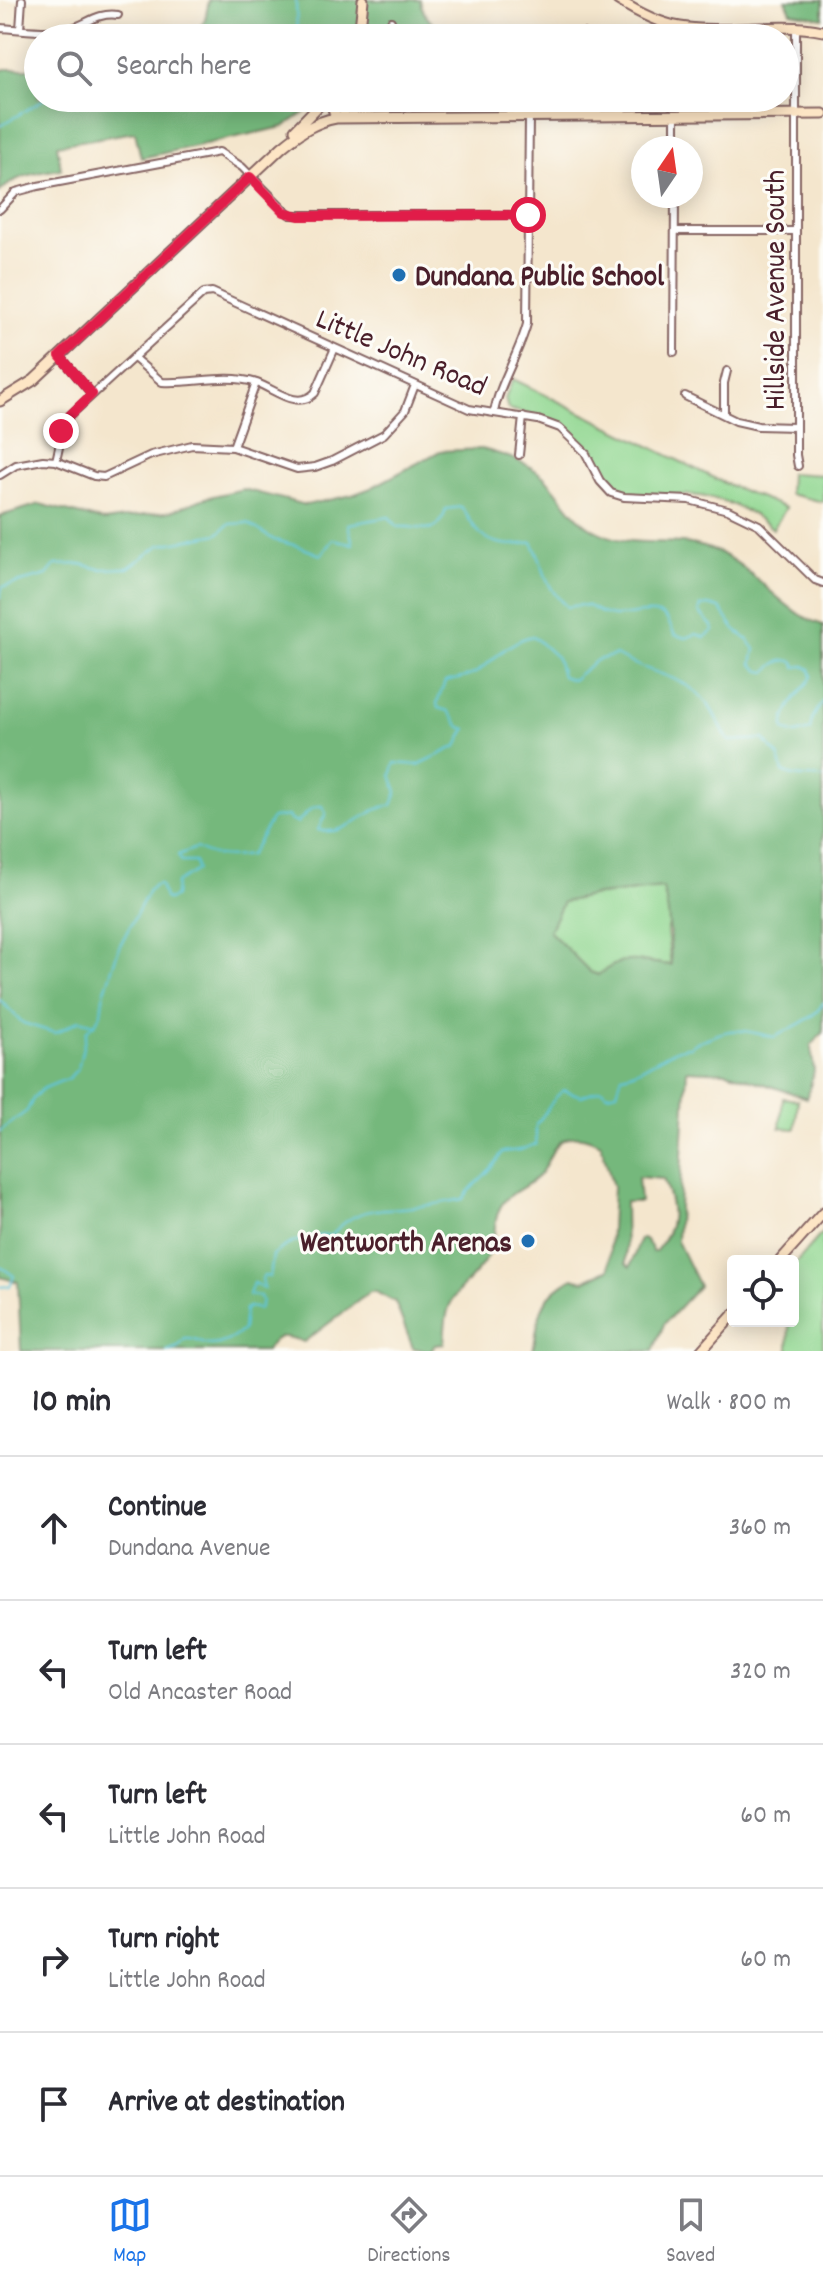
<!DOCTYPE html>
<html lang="en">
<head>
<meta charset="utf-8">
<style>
  body { margin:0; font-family:Dekko,sans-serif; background:#f2f2f3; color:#2b2b33 }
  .controls { position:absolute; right:24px; bottom:24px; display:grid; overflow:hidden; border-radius:8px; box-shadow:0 4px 20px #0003 }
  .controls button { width:72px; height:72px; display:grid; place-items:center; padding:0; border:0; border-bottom:2px solid #e1e1e2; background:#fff; color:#2b2b33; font:40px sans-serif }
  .compass { position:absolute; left:631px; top:136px; width:72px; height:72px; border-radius:50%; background:#fff; box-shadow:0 4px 20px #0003; rotate:13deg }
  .stop { position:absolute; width:24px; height:24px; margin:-18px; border:6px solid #e11d48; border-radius:50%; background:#fff }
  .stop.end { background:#e11d48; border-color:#fff; box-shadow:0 2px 8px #0008 }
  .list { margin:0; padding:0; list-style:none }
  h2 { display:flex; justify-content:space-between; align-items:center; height:104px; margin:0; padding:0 32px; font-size:34px }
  h2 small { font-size:26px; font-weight:400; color:#7c7c81 }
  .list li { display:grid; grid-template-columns:52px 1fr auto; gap:24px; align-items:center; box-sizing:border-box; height:144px; padding:0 32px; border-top:2px solid #e1e1e2 }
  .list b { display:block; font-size:30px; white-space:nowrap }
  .list p { margin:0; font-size:26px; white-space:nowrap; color:#7c7c81 }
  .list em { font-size:26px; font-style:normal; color:#7c7c81 }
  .icon { flex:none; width:44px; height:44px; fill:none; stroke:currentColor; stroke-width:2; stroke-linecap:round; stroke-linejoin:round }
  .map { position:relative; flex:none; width:823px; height:1351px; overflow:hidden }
  .search { position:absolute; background:#fff; box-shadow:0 4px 20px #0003; left:24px; right:24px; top:24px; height:88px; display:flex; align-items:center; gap:20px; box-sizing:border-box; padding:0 28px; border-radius:44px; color:#7c7c81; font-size:30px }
  .sheet { height:824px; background:#fff }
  nav { display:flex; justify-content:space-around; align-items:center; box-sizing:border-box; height:112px; border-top:2px solid #e1e1e2; background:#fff; font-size:22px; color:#7c7c81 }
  nav a { display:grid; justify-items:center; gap:4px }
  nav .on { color:#1a73e8 }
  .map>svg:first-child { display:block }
  .green { fill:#91d791; stroke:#6e7b5e; stroke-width:2 }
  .forest { fill:#74b87b; stroke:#5f6c53; stroke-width:2; fill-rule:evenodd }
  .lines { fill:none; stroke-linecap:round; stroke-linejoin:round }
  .stream { stroke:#60c6dd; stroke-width:2 }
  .street-casing { stroke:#866564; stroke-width:10 }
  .secondary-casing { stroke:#866564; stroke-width:13 }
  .street { stroke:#fff; stroke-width:6 }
  .secondary { stroke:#fde5c5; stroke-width:9 }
  .route { stroke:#e11d48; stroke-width:10 }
  .poi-dot { fill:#1f6fb2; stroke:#fdfcf7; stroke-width:3 }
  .labels { text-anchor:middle; stroke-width:6; stroke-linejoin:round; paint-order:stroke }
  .poi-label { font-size:30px; font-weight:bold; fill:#4a1f2b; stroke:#fdfcf7; text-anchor:start }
  .street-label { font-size:30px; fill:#4a1f2b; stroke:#fdfcf7 }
</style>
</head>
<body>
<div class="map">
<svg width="823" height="1351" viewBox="0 0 823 1351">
  <rect width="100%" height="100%" fill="#fdfcf7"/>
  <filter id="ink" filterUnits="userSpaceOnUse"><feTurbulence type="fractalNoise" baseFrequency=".0125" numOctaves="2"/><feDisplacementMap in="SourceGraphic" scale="16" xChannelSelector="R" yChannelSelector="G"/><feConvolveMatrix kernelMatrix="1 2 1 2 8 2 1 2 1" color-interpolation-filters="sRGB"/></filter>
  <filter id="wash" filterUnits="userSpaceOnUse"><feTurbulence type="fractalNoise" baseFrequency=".006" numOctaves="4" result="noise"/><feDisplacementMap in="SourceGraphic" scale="32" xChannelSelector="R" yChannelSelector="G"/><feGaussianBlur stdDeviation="1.8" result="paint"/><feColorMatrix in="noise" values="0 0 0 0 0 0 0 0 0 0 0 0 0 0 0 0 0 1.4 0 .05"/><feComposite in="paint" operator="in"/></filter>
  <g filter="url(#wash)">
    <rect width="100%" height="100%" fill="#f4e6cd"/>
    <!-- green -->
    <path class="green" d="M 513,379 L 724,483 L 786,508 L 773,529 C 751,510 718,496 689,495 C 667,494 636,500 616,488 C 605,482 601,469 595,459 C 572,421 548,419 508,409 L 505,399 Z
      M 790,473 L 823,475 L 823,502 L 789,494 Z
      M 663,888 L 671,918 L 667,932 L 671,965 C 640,962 624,954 599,975 L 590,972 L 549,931 L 562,902 L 590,896 Z
      M 783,1098 L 798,1100 L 795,1129 L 780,1128 Z
      M 823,1232 L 823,1351 L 788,1351 L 789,1321 L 793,1321 L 793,1266 Z"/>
    <!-- forest -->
    <path class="forest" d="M 209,0 L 420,0 C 425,24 436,21 445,38 L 195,38 L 205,20 Z
      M 786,0 L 823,0 L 823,18 L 791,12 Z
      M 5,69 L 38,69 L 38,98 L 317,98 L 304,113 L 283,127 L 141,158 L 135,132 L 57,145 L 61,169 C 39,172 15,175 0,192 L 0,71 Z
      M 367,98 L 465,98 L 465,105 L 439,107 L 437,114 L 403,111 L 372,115 L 359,111 Z
      M 482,449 C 504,455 525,461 543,476 C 561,493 572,517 593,529 C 633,552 668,535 707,548 C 753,562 778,611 823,625 L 823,1033 L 811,1045 L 814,1071 L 807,1098 L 727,1072 L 687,1070 L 677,1241 L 699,1286 L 664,1324 L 653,1351 L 533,1351 C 540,1314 538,1297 573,1278 L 584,1281 L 609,1269 L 613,1187 L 601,1144 C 590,1139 577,1133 565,1139 C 551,1145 549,1163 540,1174 C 527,1189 507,1191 499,1210 C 493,1223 496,1239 490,1252 C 481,1273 457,1286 449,1307 C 445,1318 445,1332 444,1344 L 435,1345 L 430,1351 L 413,1348 L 395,1302 L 376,1292 L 370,1292 L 304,1342 C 285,1336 277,1331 266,1351 L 21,1351 L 18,1282 L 0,1277 L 0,516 L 40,504 L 104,521 L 172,511 L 205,498 L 243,489 L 306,505 L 352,495 L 371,488 L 440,451 ZM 663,888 C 670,914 670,939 671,965 C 637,962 626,953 598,975 L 590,972 L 549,931 L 563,902 L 590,896 ZM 638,1177 L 663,1179 C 675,1208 676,1228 655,1252 L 652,1252 L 651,1247 L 645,1239 L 640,1239 L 630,1267 L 626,1264 L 625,1202 L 640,1202 Z"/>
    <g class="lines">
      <!-- stream -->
      <path class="stream" d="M 296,0 L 297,38
        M 192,98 L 216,101 L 226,98
        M 0,126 L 46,98
        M 0,598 L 2,587 L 47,575 L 55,565 L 81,564 L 100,569 L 128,568 L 160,545 L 218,534 L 229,524 L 248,523 L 274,540 L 298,546 L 321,555 L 333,539 L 353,544 L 348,524 L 389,517 L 398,527 C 421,525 438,540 446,509 L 461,507 C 467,514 470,522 476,529 C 489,546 513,547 532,542 C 547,570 542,584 567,607 C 595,600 593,615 615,616 C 627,617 655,607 666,618 C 669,621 672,631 675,635 L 686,638 L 696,634 L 705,637 L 713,631 L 712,626 L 699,612 L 701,606 L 709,605 L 720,608 L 735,630 L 748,640 L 755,649 L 752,664 L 760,671 L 767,672 C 773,664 785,656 795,663 L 795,667 L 804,666 L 810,669 L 812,677 C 802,690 781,713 784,730 L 796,734 L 810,730 L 812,719 L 823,701
        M 0,1000 L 23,1023 L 55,1033 L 80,1020 L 94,1024
        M 0,1131 L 27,1111 L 34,1097 L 42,1089 L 69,1078 L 78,1068 L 87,1030 L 95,1024 L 101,1013 L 103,997 L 119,947 L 149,890 L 154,885 L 160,884 L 164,898 L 169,900 L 175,896 L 176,883 L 197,870 L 195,862 L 182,862 L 178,855 L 196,848 C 213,858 231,858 250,855 L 272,818 L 288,816 L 290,820 L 297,823 C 306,815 310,805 322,806 L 326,813 L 318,830 C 348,838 364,808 392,805 L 397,792 L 391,775 L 395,763 L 418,765 L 457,746 L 466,729 L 460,727 L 448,711 L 438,708 L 437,703 L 445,682 C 455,679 469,678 477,672 C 495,659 510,640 533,636 L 557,658 L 562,676 L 572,680 L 597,660 L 616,655 C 644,673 684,674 706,702 C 714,711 721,729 729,741 L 764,739 L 779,757 L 783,772 C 799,780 807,775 823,778
        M 0,1266 L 14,1276 L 10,1286 L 0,1287
        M 167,1351 L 178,1347 L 185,1339 C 194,1338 197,1341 205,1344 C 219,1347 233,1339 243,1330 L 245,1309 L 249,1307 L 259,1309 L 262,1301 L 260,1296 L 249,1295 L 253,1283 L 264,1288 L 262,1279 L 264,1276 L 270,1277 L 273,1255 C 291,1240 308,1236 331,1235 C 359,1205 376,1211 412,1207 C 429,1206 446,1202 463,1199 C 474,1181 493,1172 502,1152 L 520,1150 L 536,1144 L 536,1124 C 547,1113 552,1097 564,1090 L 581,1096 L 602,1089 L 607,1094 L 617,1092 L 622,1075 C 647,1071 669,1047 690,1047 C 698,1040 704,1040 713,1036 C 738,1025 750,1033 775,1037 C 791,1027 814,1020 823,1003"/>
    </g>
  </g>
  <g filter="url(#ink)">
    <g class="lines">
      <defs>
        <path id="street" d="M 391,21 L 393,38
          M 796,27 L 796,455 L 798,466
          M 0,28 C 21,29 43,33 64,30 C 86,27 94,12 118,15
          M 20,29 L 22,0
          M 583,33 L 589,38
          M 590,98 L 590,115
          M 675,148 L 675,114
          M 0,209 L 16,192 L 38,186 L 219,152 L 242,167 L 290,215 L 528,215
          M 675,231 L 796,231
          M 674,352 L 675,196
          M 60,356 L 92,394
          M 134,358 L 162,382 C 194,384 225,373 257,383 C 276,390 297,410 315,393 L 335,348
          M 685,396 L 736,421 L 758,426 L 796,427
          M 494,413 C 498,386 519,354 527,324 L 529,115
          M 724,415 L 724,383 L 727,371
          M 233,447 L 256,383
          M 519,455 L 523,417
          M 56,461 L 65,420 L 204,293 L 212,292 L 469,409 L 538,420 L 560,428 L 585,452 L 600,481 L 611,493 L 624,497 L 689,500 L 728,510 L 759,525 L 815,580 L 823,583
          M 0,475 L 16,465 L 43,460 L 56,461 L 94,476 L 104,477 L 151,455 L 192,445 L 233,447 L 297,469 L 315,467 L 332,461 L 384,434 L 405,411 L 415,385"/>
        <path id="secondary" d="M 618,0 C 637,12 657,23 680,27 C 727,35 776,21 823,31
          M 359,38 L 363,0
          M 334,98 L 332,105 L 336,118
          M 344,117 L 344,98
          M 295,130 L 326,98
          M 0,401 L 34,380 L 282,147 C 299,133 314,122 336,118 L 823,114
          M 780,1261 L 823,1213
          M 701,1351 L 733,1315"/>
      </defs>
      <!-- street casing -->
      <use href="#street" class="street-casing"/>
      <!-- secondary casing -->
      <use href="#secondary" class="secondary-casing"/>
      <!-- street -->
      <use href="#street" class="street"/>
      <!-- secondary -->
      <use href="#secondary" class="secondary"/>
    </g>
  </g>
  <g class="lines" filter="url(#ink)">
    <!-- route -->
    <path class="route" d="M 61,431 L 65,420 L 92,394 L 60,356 L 250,177 L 284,212 L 299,216 L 528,215"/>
  </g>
  <!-- markers -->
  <g class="poi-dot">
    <circle cx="399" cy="275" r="8"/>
    <circle cx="528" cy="1241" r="8"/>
  </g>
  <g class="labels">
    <!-- poi labels -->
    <g class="poi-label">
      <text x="415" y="285">Dundana Public School</text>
      <text x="512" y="1251" text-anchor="end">Wentworth Arenas</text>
    </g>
    <!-- street labels -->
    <g class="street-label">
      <text transform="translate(774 290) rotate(-90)" y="10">Hillside Avenue South</text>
      <text transform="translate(402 351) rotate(23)" y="10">Little John Road</text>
    </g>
  </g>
</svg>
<div class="controls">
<button><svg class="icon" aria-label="locate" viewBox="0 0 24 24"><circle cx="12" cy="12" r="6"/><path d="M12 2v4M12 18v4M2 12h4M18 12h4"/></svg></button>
</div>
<svg class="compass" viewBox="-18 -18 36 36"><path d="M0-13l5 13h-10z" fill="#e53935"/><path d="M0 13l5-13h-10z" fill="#7c7c81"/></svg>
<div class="stop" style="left:528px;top:215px"></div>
<div class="stop end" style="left:61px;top:431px"></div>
<div class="search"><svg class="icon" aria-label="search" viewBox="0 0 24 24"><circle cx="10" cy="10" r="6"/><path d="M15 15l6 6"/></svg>Search here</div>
</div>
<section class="sheet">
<h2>10 min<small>Walk · 800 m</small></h2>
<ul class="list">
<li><svg class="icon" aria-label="ahead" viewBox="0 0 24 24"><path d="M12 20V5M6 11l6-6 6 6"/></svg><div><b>Continue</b><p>Dundana Avenue</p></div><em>360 m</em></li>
<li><svg class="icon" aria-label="left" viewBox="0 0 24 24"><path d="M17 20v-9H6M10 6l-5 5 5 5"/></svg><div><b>Turn left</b><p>Old Ancaster Road</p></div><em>320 m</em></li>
<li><svg class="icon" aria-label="left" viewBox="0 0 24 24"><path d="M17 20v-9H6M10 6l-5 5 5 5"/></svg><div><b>Turn left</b><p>Little John Road</p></div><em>60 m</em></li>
<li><svg class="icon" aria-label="right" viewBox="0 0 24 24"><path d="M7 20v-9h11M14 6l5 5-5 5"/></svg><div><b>Turn right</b><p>Little John Road</p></div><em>60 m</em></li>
<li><svg class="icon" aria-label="arrive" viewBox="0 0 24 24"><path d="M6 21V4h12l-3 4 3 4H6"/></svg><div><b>Arrive at destination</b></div></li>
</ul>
</section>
<nav>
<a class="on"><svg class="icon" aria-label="map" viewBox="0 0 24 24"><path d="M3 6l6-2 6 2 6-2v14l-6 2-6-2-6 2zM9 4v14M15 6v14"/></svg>Map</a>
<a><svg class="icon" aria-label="directions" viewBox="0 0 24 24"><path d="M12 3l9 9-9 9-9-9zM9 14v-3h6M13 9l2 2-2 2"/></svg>Directions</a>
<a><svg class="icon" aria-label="saved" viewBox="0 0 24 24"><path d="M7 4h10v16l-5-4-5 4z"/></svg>Saved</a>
</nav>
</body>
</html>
